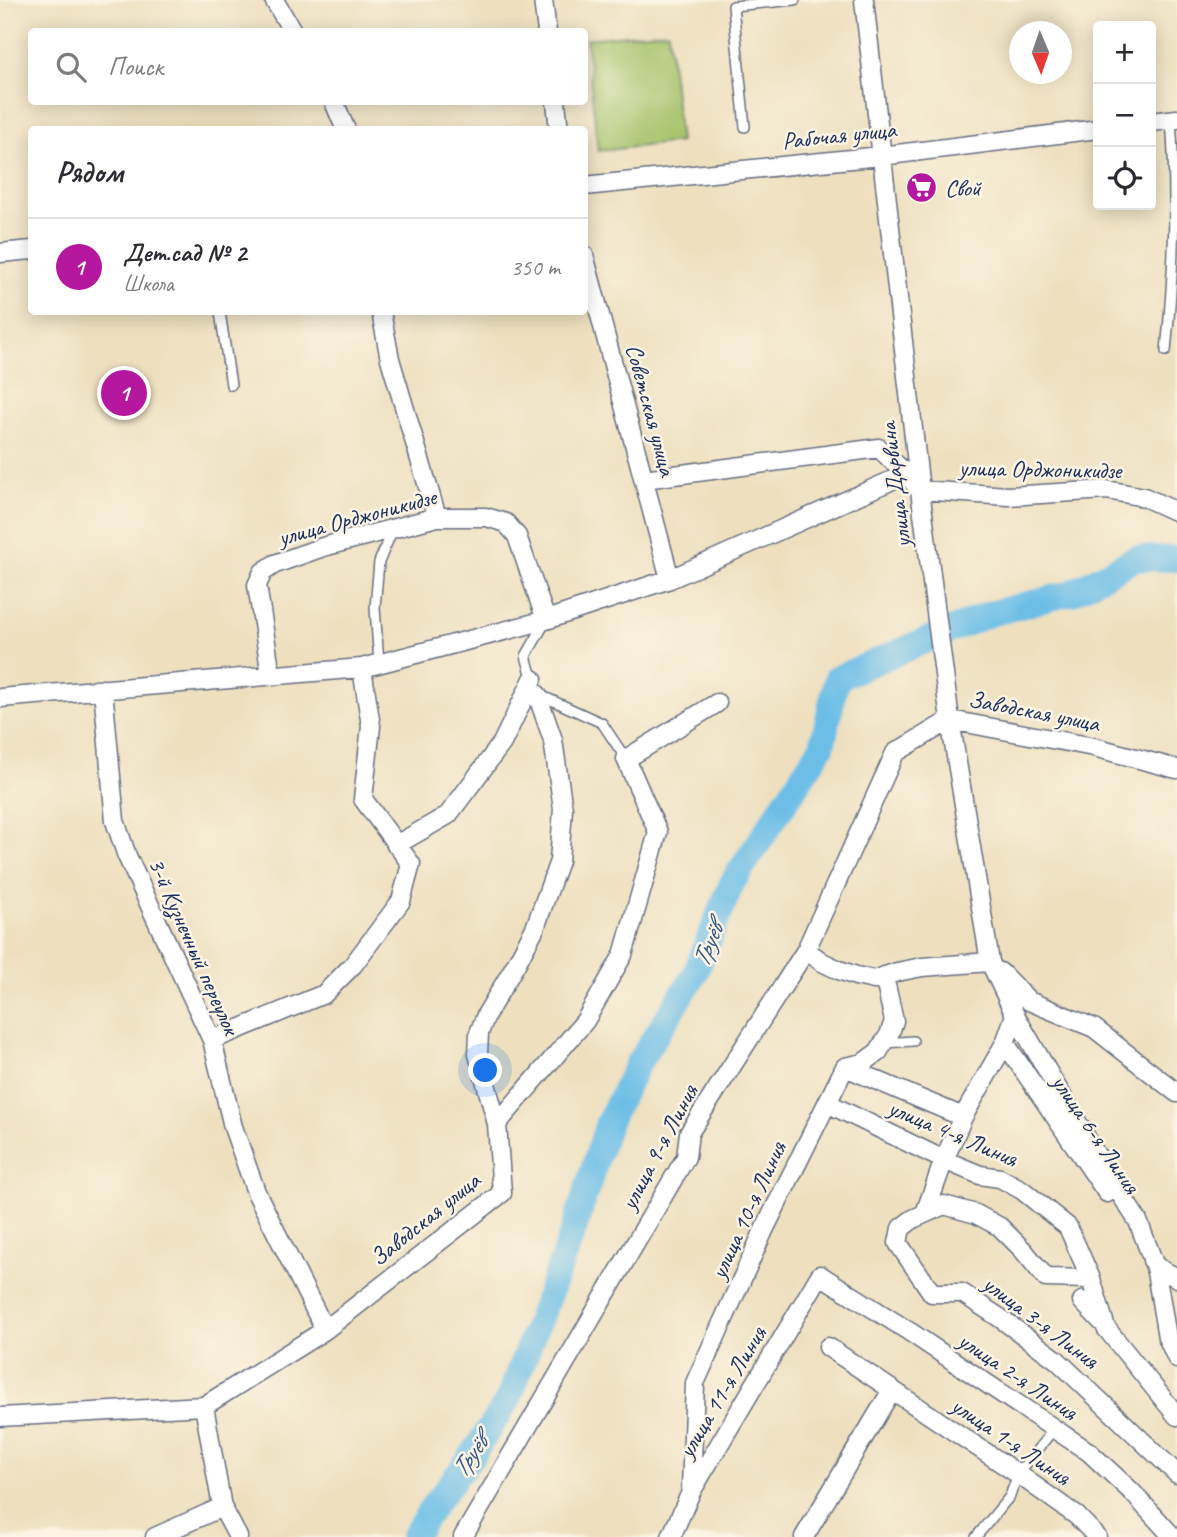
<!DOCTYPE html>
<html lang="ru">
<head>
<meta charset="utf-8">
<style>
  body { margin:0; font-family:Caveat,sans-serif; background:#f7f7f7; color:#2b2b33 }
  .controls { position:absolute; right:21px; top:21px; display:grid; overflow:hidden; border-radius:7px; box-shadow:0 4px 18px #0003 }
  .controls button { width:63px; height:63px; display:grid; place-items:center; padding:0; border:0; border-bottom:2px solid #e1e1e2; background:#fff; color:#2b2b33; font:35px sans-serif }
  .compass { position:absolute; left:1009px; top:21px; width:63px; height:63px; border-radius:50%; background:#fff; box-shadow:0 4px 18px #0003; rotate:178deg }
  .you { position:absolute; left:486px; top:1071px; width:24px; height:24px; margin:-18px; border:5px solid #fff; border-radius:50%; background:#1a73e8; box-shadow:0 0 0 10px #1a73e833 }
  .badge { display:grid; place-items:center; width:46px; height:46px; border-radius:50%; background:#b5179e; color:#fff; font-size:23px; font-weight:700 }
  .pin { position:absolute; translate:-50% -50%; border:4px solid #fff; box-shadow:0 2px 7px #0006 }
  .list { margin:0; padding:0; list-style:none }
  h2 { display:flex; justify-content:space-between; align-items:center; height:91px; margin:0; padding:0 28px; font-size:30px }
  h2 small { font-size:23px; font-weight:400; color:#7c7c81 }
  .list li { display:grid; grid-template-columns:46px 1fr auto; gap:21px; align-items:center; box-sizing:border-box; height:98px; padding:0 28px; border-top:2px solid #e1e1e2 }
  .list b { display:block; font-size:26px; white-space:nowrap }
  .list p { margin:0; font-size:23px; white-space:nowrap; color:#7c7c81 }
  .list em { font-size:23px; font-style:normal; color:#7c7c81 }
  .icon { flex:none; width:38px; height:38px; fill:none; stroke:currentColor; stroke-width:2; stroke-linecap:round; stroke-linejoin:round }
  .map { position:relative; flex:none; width:1177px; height:1537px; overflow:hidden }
  .search { position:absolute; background:#fff; box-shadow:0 4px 18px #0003; left:28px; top:28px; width:560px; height:77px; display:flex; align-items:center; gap:18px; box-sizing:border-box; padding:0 24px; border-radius:7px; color:#7c7c81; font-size:26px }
  .panel { position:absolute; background:#fff; box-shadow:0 4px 18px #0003; left:28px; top:126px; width:560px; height:189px; border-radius:7px }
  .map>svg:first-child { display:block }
  .green { fill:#a6c36b; stroke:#607964; stroke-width:2 }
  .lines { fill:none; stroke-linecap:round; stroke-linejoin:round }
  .river { stroke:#6cbee7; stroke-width:26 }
  .lane-casing { stroke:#656d80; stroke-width:12 }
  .street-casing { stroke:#656d80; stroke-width:21 }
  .lane { stroke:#fff; stroke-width:9 }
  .street { stroke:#fff; stroke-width:18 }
  .labels { text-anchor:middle; stroke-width:5; stroke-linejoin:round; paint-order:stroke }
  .street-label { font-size:24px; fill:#1b2f5e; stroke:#fcf5e5 }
  .poi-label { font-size:24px; fill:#1b2f5e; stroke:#fcf5e5; text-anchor:start }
  .water-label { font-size:26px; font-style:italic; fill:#335a87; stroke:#fcf5e5 }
</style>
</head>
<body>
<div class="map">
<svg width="1177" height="1537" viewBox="0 0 1177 1537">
  <rect width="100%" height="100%" fill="#fcf5e5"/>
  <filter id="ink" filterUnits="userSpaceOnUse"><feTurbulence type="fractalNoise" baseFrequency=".0143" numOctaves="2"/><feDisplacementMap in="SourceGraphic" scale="14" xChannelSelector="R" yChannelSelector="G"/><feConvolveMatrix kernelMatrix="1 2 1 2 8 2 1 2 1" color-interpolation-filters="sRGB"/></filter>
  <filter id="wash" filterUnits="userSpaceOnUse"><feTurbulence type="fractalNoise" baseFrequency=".00686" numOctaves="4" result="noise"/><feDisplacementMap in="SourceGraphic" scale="28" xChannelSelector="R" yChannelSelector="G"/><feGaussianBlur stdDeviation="1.57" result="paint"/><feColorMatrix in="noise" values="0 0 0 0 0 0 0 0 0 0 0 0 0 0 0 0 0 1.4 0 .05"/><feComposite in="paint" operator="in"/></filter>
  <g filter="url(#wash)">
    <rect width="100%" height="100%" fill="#eee0bf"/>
    <!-- green -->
    <path class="green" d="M 668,31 L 680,142 L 598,151 L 586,39 Z"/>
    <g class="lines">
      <!-- river -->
      <path class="river" d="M 413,1537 L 434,1505 L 471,1457 L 508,1400 L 573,1232 L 608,1123 L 637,1065 L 694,976 L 732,883 L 822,746 L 837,678 L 989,614 L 1071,593 L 1136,558 L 1177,559"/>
    </g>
  </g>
  <g filter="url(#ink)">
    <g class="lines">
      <defs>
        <path id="lane" d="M 745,127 L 733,6 L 795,0
          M 220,312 L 231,385
          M 1166,351 C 1174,272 1177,199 1171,120
          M 379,663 L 375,608 L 379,562 L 393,529
          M 533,681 L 526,656 L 546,621
          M 538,694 L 602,723 L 626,759
          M 884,1043 L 913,1041
          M 976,1537 L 1010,1496 L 1018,1474 L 1053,1430"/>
        <path id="street" d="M 274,0 L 293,32
          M 543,0 L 547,32
          M 864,0 L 920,490 L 950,720 L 990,962 L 1015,1015 L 1005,1043 L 963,1117 L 944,1160 L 925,1213
          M 334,102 L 346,130
          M 556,102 L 559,130
          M 1151,122 L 1177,119
          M 584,186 L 881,156 L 1098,129
          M 0,253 L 32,250
          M 584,255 L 670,579
          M 381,312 L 390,359 L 437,517
          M 644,479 L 879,448 L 906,474
          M 271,675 L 257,585 L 263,572 L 275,564 L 323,547 L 437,517 L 486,517 L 506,523 L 517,536 L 546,620
          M 103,689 L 115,821 L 127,856 L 212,1040 L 233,1127 L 256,1192 L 325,1330
          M 0,698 L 362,668 L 546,620 L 670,579 L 906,474 L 920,490 L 1008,496 L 1107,490 L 1144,497 L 1177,512
          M 396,845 L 448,815 L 502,743 L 533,679
          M 806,950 L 895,753 L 950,720 L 1094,747 L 1177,769
          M 1000,972 L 1029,1001 L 1094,1028 L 1177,1093
          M 1015,1015 L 1105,1170 L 1138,1221 L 1155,1266 L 1167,1337 L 1177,1359
          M 212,1040 L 324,994 L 353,965 L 401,901 L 411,864 L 363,799 L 371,726 L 362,668
          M 1005,1043 L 1107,1193
          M 845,1067 L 963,1117
          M 827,1103 L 944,1160 L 980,1175 L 1000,1178 L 1022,1190 L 1068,1227 L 1091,1279 L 1106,1328 L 1177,1416
          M 497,1124 L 478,1054 L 479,1033 L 486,1015 L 516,964 L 535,928 L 559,861 L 563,809 L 553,740 L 537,694
          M 1152,1260 L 1155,1266 L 1177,1278
          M 1091,1279 L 1046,1278 L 1023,1250 L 1000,1227 L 976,1214 L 944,1205 L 913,1219 L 901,1228 L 898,1243 L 932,1293 L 962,1293 L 1000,1318 L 1057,1360 L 1177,1474
          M 1082,1301 L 1102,1322
          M 828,1347 L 1018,1474 L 1077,1516 L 1097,1537
          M 204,1406 L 222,1507 L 238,1537
          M 0,1417 L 204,1406 L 325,1330 L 502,1193 L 497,1124 L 585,1021 L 623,955 L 658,832 L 626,759 L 717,703
          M 691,1489 L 695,1383 L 764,1230 L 845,1067 L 863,1063 L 878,1052 L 889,1035 L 894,1021 L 884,976
          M 155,1537 L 222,1507
          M 463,1537 L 686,1157 L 689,1133 L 806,950 L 822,962 L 839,970 L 856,976 L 874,980 L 897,972 L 922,967 L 990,962
          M 671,1537 L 691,1492 L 820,1275 L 910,1332 L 1089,1452 L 1132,1492 L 1173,1537
          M 804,1537 L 892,1390"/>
      </defs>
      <!-- lane casing -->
      <use href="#lane" class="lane-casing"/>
      <!-- street casing -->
      <use href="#street" class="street-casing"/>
      <!-- lane -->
      <use href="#lane" class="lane"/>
      <!-- street -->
      <use href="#street" class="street"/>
    </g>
  </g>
  <!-- icons -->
  <defs>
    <symbol id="supermarket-disc" viewBox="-11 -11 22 22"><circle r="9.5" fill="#b5179e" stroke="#fcf5e5"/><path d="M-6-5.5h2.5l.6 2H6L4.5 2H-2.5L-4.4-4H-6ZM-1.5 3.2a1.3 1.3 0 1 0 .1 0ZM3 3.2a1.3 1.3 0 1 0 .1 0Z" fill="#fff"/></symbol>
  </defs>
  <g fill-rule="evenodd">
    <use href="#supermarket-disc" x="904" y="170" width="35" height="35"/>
  </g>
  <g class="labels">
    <!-- street labels -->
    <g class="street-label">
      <text transform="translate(839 135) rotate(-6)" y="8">Рабочая улица</text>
      <text transform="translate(651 410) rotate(75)" y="8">Советская улица</text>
      <text transform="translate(1040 469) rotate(1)" y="8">улица Орджоникидзе</text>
      <text transform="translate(895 485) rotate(-97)" y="8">улица Дарвина</text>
      <text transform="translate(357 517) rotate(-15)" y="8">улица Орджоникидзе</text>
      <text transform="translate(1034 711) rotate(11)" y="8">Заводская улица</text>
      <text transform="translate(194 946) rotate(66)" y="8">3-й Кузнечный переулок</text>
      <text transform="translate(953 1133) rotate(23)" y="8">улица 4-я Линия</text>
      <text transform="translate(1096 1134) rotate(56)" y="8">улица 6-я Линия</text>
      <text transform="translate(659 1147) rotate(-62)" y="8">улица 9-я Линия</text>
      <text transform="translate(748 1210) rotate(-65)" y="8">улица 10-я Линия</text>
      <text transform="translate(425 1219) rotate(-39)" y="8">Заводская улица</text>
      <text transform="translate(1041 1322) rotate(37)" y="8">улица 3-я Линия</text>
      <text transform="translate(1018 1376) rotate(34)" y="8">улица 2-я Линия</text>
      <text transform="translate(722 1392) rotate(-59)" y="8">улица 11-я Линия</text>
      <text transform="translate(1011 1441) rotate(34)" y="8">улица 1-я Линия</text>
    </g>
    <!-- poi labels -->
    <g class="poi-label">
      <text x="945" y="196">Свой</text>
    </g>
    <!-- water labels -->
    <g class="water-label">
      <text transform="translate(707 945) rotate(-68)" y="9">Труёв</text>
      <text transform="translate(469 1456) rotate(-55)" y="9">Труёв</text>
    </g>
  </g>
</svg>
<div class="controls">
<button>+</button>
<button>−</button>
<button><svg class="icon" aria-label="locate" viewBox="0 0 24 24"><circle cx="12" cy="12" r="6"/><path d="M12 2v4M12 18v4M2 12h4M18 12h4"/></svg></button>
</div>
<svg class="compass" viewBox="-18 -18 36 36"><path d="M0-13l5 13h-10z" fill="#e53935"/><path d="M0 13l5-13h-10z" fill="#7c7c81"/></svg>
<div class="you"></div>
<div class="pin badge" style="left:124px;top:393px">1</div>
<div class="search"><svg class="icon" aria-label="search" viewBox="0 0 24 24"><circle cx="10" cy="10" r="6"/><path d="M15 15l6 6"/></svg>Поиск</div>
<section class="panel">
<h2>Рядом<small></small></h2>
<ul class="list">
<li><span class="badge">1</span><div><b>Дет.сад № 2</b><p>Школа</p></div><em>350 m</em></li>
</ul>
</section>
</div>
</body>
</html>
